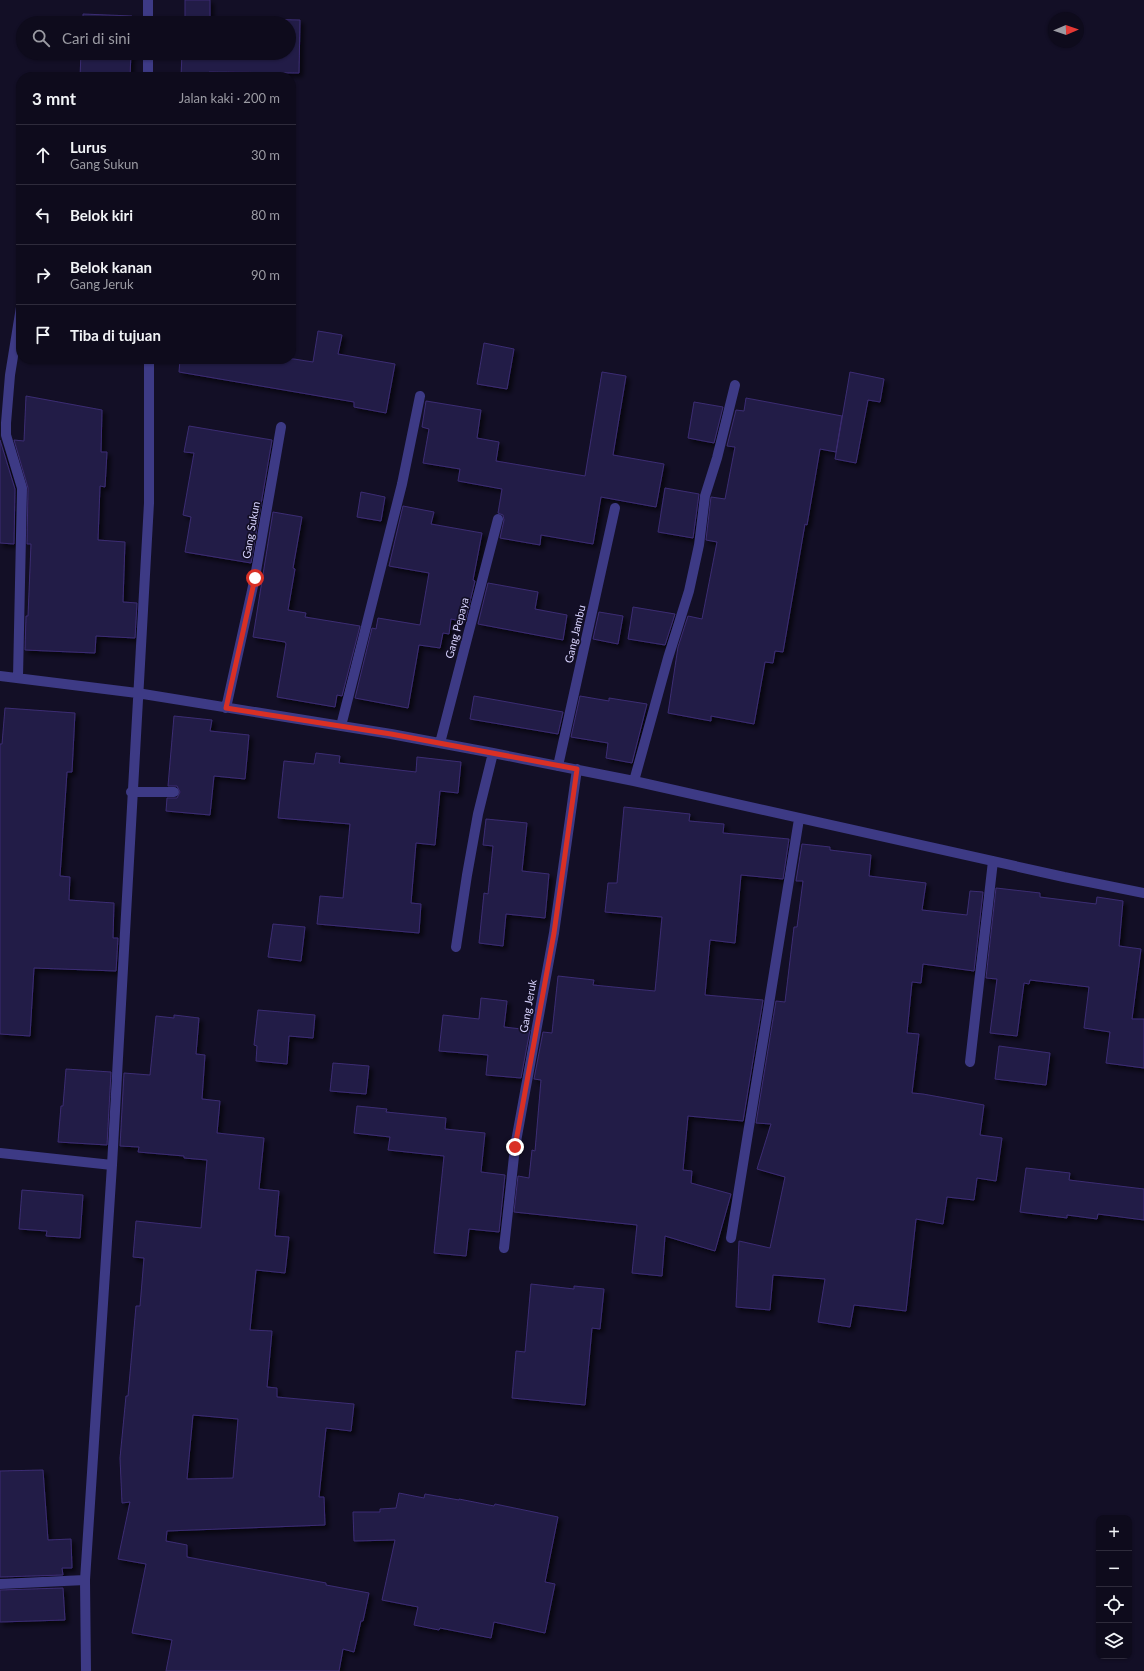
<!DOCTYPE html>
<html lang="id">
<head>
<meta charset="utf-8">
<style>
  body { margin:0; font-family:Lato,sans-serif; background:#171425; color:#f1f3f6 }
  .controls { position:absolute; right:12px; bottom:12px; display:grid; overflow:hidden; border-radius:8px; box-shadow:0 1px 3px #0004 }
  .controls button { width:36px; height:36px; display:grid; place-items:center; padding:0; border:0; border-bottom:1px solid #2e2b3b; background:#0e0b1c; color:#f1f3f6; font:20px sans-serif }
  .compass { position:absolute; left:1048px; top:12px; width:36px; height:36px; border-radius:50%; background:#0e0b1c; box-shadow:0 1px 3px #0004; rotate:88deg }
  .stop { position:absolute; width:12px; height:12px; margin:-9px; border:3px solid #d93025; border-radius:50%; background:#fff }
  .stop.end { background:#d93025; border-color:#fff; box-shadow:0 1px 4px #0008 }
  .list { margin:0; padding:0; list-style:none }
  h2 { display:flex; justify-content:space-between; align-items:center; height:52px; margin:0; padding:0 16px; font-size:17px }
  h2 small { font-size:13px; font-weight:400; color:#9b9ba3 }
  .list li { display:grid; grid-template-columns:26px 1fr auto; gap:12px; align-items:center; box-sizing:border-box; height:60px; padding:0 16px; border-top:1px solid #2e2b3b }
  .list b { display:block; font-size:15px; white-space:nowrap }
  .list p { margin:0; font-size:13px; white-space:nowrap; color:#9b9ba3 }
  .list em { font-size:13px; font-style:normal; color:#9b9ba3 }
  .icon { flex:none; width:22px; height:22px; fill:none; stroke:currentColor; stroke-width:2; stroke-linecap:round; stroke-linejoin:round }
  .map { position:relative; flex:none; width:1144px; height:1671px; overflow:hidden }
  .search { position:absolute; background:#0e0b1c; box-shadow:0 1px 3px #0004; left:16px; top:16px; width:280px; height:44px; display:flex; align-items:center; gap:10px; box-sizing:border-box; padding:0 14px; border-radius:22px; color:#9b9ba3; font-size:15px }
  .panel { position:absolute; background:#0e0b1c; box-shadow:0 1px 3px #0004; left:16px; top:72px; width:280px; height:292px; border-radius:16px }
  .map>svg:first-child { display:block }
  .building { fill:#241b47; stroke:#3b2d73; fill-rule:evenodd; filter:url(#shadow) }
  .lines { fill:none; stroke-linecap:round; stroke-linejoin:round }
  .minor { stroke:#3d3a85; stroke-width:10 }
  .route { stroke:#d93025; stroke-width:5 }
  .labels { text-anchor:middle; stroke-width:3.5; stroke-linejoin:round; paint-order:stroke }
  .street-label { font-size:11px; fill:#d9d4ff; stroke:#130f26 }
</style>
</head>
<body>
<div class="map">
<svg width="1144" height="1671" viewBox="0 0 1144 1671">
  <defs>
    <filter id="shadow"><feDropShadow dx="3.5" dy="3.5" stdDeviation="2" flood-color="#0009"/></filter>
  </defs>
  <rect width="100%" height="100%" fill="#130f26"/>
  <!-- building -->
  <path class="building" d="M 185,0 L 210,0 L 210,18 L 300,20 L 299,73 L 209,72 L 209,77 L 181,77 L 182,53 L 289,53 L 289,23 L 185,23 Z
    M 83,14 L 132,16 L 132,23 L 83,23 Z
    M 81,53 L 131,53 L 130,77 L 80,77 Z
    M 318,331 L 342,335 L 338,354 L 395,364 L 386,413 L 354,407 L 354,402 L 179,372 L 180,359 L 294,359 L 313,362 Z
    M 484,343 L 514,349 L 507,389 L 477,384 Z
    M 602,372 L 626,376 L 613,455 L 664,464 L 656,507 L 601,497 L 593,544 L 541,535 L 540,545 L 500,538 L 504,520 L 503,515 L 498,513 L 502,489 L 458,481 L 460,469 L 423,463 L 429,429 L 422,427 L 426,401 L 481,410 L 477,438 L 499,442 L 496,461 L 585,476 Z
    M 850,372 L 884,379 L 880,402 L 868,400 L 856,463 L 835,459 Z
    M 26,396 L 102,410 L 101,452 L 107,452 L 105,487 L 100,486 L 98,540 L 125,542 L 123,602 L 137,603 L 135,638 L 96,636 L 95,653 L 25,650 L 26,616 L 28,616 L 31,544 L 27,544 L 28,488 L 14,440 L 24,441 Z
    M 746,398 L 842,416 L 836,452 L 820,449 L 807,525 L 805,524 L 783,652 L 775,651 L 773,663 L 765,662 L 754,724 L 711,716 L 711,721 L 668,713 L 678,647 L 688,616 L 702,619 L 717,542 L 706,540 L 711,497 L 725,499 L 735,447 L 727,446 L 736,410 L 744,411 Z
    M 694,402 L 723,407 L 714,443 L 688,438 Z
    M 189,426 L 272,440 L 251,563 L 185,552 L 191,517 L 183,515 L 194,453 L 184,452 Z
    M 0,440 L 15,489 L 14,544 L 0,543 Z
    M 665,488 L 699,494 L 693,538 L 658,532 Z
    M 361,492 L 385,497 L 381,521 L 357,517 Z
    M 403,506 L 434,512 L 431,524 L 482,533 L 473,580 L 475,581 L 465,622 L 451,619 L 449,634 L 443,633 L 440,648 L 419,645 L 408,708 L 355,698 L 372,628 L 376,629 L 378,618 L 420,625 L 429,573 L 389,566 Z
    M 273,512 L 302,517 L 293,568 L 295,569 L 288,610 L 306,613 L 305,617 L 360,626 L 342,696 L 337,695 L 335,707 L 277,697 L 286,644 L 285,642 L 253,637 Z
    M 488,583 L 538,592 L 535,609 L 567,615 L 563,640 L 478,624 Z
    M 633,607 L 675,614 L 665,645 L 628,639 Z
    M 599,612 L 623,616 L 618,644 L 593,639 Z
    M 474,696 L 563,712 L 558,734 L 470,719 Z
    M 580,696 L 609,701 L 609,698 L 647,704 L 632,763 L 606,758 L 608,743 L 571,737 Z
    M 5,708 L 75,713 L 72,772 L 67,772 L 60,876 L 70,877 L 69,900 L 114,903 L 113,938 L 118,938 L 116,971 L 34,968 L 30,1036 L 0,1034 L 0,744 L 2,744 Z
    M 174,716 L 212,720 L 210,731 L 249,735 L 245,779 L 214,776 L 210,815 L 166,811 L 167,798 L 177,798 L 180,792 L 177,786 L 168,786 Z
    M 316,753 L 340,756 L 339,763 L 416,772 L 417,757 L 461,762 L 458,793 L 440,791 L 435,845 L 416,843 L 411,903 L 421,904 L 419,933 L 317,924 L 320,896 L 343,898 L 350,824 L 278,818 L 284,761 L 314,764 Z
    M 624,807 L 690,814 L 689,821 L 724,824 L 723,833 L 789,839 L 783,879 L 741,875 L 735,943 L 710,940 L 705,995 L 763,1000 L 743,1121 L 688,1116 L 683,1170 L 692,1171 L 691,1183 L 731,1194 L 715,1251 L 665,1236 L 662,1276 L 632,1273 L 637,1225 L 514,1212 L 518,1176 L 529,1178 L 532,1150 L 535,1151 L 541,1080 L 534,1079 L 543,1032 L 552,1033 L 558,976 L 594,980 L 593,985 L 655,991 L 662,917 L 605,912 L 608,883 L 617,883 Z
    M 486,819 L 527,823 L 522,871 L 549,874 L 545,918 L 506,914 L 503,946 L 479,943 L 484,893 L 488,894 L 493,846 L 483,845 Z
    M 802,844 L 830,847 L 830,850 L 871,855 L 869,876 L 926,883 L 922,910 L 967,915 L 970,891 L 983,892 L 974,971 L 923,964 L 921,983 L 912,982 L 907,1033 L 919,1034 L 912,1093 L 923,1094 L 984,1105 L 980,1135 L 1002,1138 L 996,1181 L 977,1178 L 974,1200 L 947,1197 L 943,1224 L 916,1219 L 906,1311 L 854,1305 L 850,1327 L 818,1322 L 825,1279 L 773,1275 L 770,1310 L 736,1307 L 739,1241 L 770,1248 L 785,1177 L 757,1169 L 771,1124 L 756,1123 L 776,1001 L 785,1002 L 794,927 L 797,927 L 803,881 L 796,881 Z
    M 996,888 L 1040,893 L 1040,897 L 1096,904 L 1097,897 L 1123,901 L 1119,946 L 1141,949 L 1132,1019 L 1144,1019 L 1144,1068 L 1106,1063 L 1110,1032 L 1084,1028 L 1089,987 L 1030,980 L 1029,984 L 1024,983 L 1017,1036 L 990,1033 L 997,979 L 986,978 Z
    M 273,924 L 305,927 L 301,961 L 268,957 Z
    M 481,998 L 507,1001 L 504,1027 L 530,1030 L 521,1078 L 486,1075 L 488,1055 L 439,1051 L 443,1015 L 479,1019 Z
    M 258,1010 L 315,1015 L 313,1038 L 289,1036 L 287,1064 L 256,1061 L 257,1046 L 254,1045 Z
    M 174,1015 L 199,1018 L 196,1054 L 205,1055 L 202,1099 L 220,1101 L 217,1133 L 264,1138 L 259,1189 L 279,1191 L 275,1236 L 289,1237 L 285,1273 L 256,1270 L 250,1330 L 272,1331 L 267,1387 L 277,1388 L 277,1397 L 354,1404 L 351,1431 L 326,1428 L 319,1497 L 324,1497 L 325,1525 L 167,1531 L 166,1541 L 187,1545 L 187,1557 L 326,1583 L 326,1585 L 369,1593 L 363,1621 L 361,1621 L 354,1652 L 343,1649 L 339,1671 L 166,1671 L 172,1640 L 132,1633 L 146,1564 L 118,1559 L 130,1502 L 122,1503 L 120,1458 L 126,1396 L 128,1396 L 136,1306 L 140,1306 L 144,1258 L 133,1257 L 136,1221 L 201,1228 L 207,1160 L 184,1158 L 184,1156 L 138,1152 L 139,1147 L 120,1146 L 124,1073 L 150,1075 L 156,1016 L 174,1018 ZM 193,1415 L 238,1419 L 233,1478 L 187,1479 Z
    M 999,1046 L 1050,1053 L 1046,1085 L 995,1079 Z
    M 333,1063 L 369,1066 L 366,1094 L 330,1091 Z
    M 66,1069 L 111,1072 L 107,1145 L 58,1142 L 61,1106 L 63,1106 Z
    M 357,1106 L 387,1109 L 386,1112 L 446,1118 L 445,1129 L 485,1133 L 481,1172 L 505,1175 L 499,1232 L 469,1229 L 466,1256 L 434,1253 L 444,1156 L 388,1150 L 390,1137 L 354,1133 Z
    M 1026,1168 L 1070,1173 L 1069,1180 L 1144,1189 L 1144,1220 L 1098,1214 L 1097,1219 L 1067,1215 L 1067,1218 L 1020,1212 Z
    M 22,1190 L 83,1195 L 80,1238 L 46,1236 L 47,1231 L 19,1229 Z
    M 531,1284 L 574,1289 L 574,1286 L 604,1289 L 600,1329 L 592,1328 L 585,1405 L 512,1398 L 516,1351 L 525,1352 Z
    M 43,1470 L 48,1540 L 71,1539 L 72,1568 L 62,1568 L 63,1575 L 0,1577 L 0,1471 Z
    M 399,1493 L 424,1498 L 425,1494 L 459,1500 L 459,1499 L 494,1506 L 495,1504 L 558,1517 L 545,1582 L 555,1584 L 545,1633 L 494,1622 L 491,1638 L 440,1628 L 439,1630 L 414,1625 L 418,1607 L 382,1600 L 395,1540 L 354,1541 L 353,1512 L 380,1512 L 380,1509 L 396,1508 Z
    M 63,1588 L 65,1620 L 0,1622 L 0,1590 Z"/>
  <g class="lines">
    <!-- minor -->
    <path class="minor" d="M 148,0 L 148,23
      M 148,53 L 148,77
      M 0,676 L 137,693 L 391,734 L 493,753 L 634,781 L 1064,877 L 1144,893
      M 18,677 L 22,488 L 6,435 L 6,423 L 10,375 L 21,307
      M 226,708 L 255,577 L 281,427
      M 341,726 L 402,484 L 420,396
      M 440,743 L 498,519
      M 558,766 L 615,508
      M 634,781 L 668,658 L 689,591 L 699,545 L 705,496 L 717,458 L 735,385
      M 131,792 L 174,792
      M 456,947 L 467,875 L 478,814 L 493,753
      M 970,1062 L 993,861
      M 0,1153 L 112,1165
      M 731,1238 L 799,819
      M 504,1248 L 515,1147 L 554,933 L 577,769
      M 0,1584 L 85,1580
      M 86,1671 L 85,1580 L 112,1165 L 149,503 L 149,359"/>
  </g>
  <g class="lines">
    <!-- route -->
    <path class="route" d="M 255,578 L 226,708 L 391,734 L 577,769 L 554,933 L 515,1147"/>
  </g>
  <g class="labels">
    <!-- street labels -->
    <g class="street-label">
      <text transform="translate(251 530) rotate(-80)" y="4">Gang Sukun</text>
      <text transform="translate(457 628) rotate(-75)" y="4">Gang Pepaya</text>
      <text transform="translate(575 634) rotate(-77)" y="4">Gang Jambu</text>
      <text transform="translate(528 1006) rotate(-80)" y="4">Gang Jeruk</text>
    </g>
  </g>
</svg>
<div class="controls">
<button>+</button>
<button>−</button>
<button><svg class="icon" aria-label="locate" viewBox="0 0 24 24"><circle cx="12" cy="12" r="6"/><path d="M12 2v4M12 18v4M2 12h4M18 12h4"/></svg></button>
<button><svg class="icon" aria-label="layers" viewBox="0 0 24 24"><path d="M12 4l9 5-9 5-9-5zM3 14l9 5 9-5"/></svg></button>
</div>
<svg class="compass" viewBox="-18 -18 36 36"><path d="M0-13l5 13h-10z" fill="#e53935"/><path d="M0 13l5-13h-10z" fill="#9b9ba3"/></svg>
<div class="stop" style="left:255px;top:578px"></div>
<div class="stop end" style="left:515px;top:1147px"></div>
<div class="search"><svg class="icon" aria-label="search" viewBox="0 0 24 24"><circle cx="10" cy="10" r="6"/><path d="M15 15l6 6"/></svg>Cari di sini</div>
<section class="panel">
<h2>3 mnt<small>Jalan kaki · 200 m</small></h2>
<ul class="list">
<li><svg class="icon" aria-label="ahead" viewBox="0 0 24 24"><path d="M12 20V5M6 11l6-6 6 6"/></svg><div><b>Lurus</b><p>Gang Sukun</p></div><em>30 m</em></li>
<li><svg class="icon" aria-label="left" viewBox="0 0 24 24"><path d="M17 20v-9H6M10 6l-5 5 5 5"/></svg><div><b>Belok kiri</b></div><em>80 m</em></li>
<li><svg class="icon" aria-label="right" viewBox="0 0 24 24"><path d="M7 20v-9h11M14 6l5 5-5 5"/></svg><div><b>Belok kanan</b><p>Gang Jeruk</p></div><em>90 m</em></li>
<li><svg class="icon" aria-label="arrive" viewBox="0 0 24 24"><path d="M6 21V4h12l-3 4 3 4H6"/></svg><div><b>Tiba di tujuan</b></div></li>
</ul>
</section>
</div>
</body>
</html>
